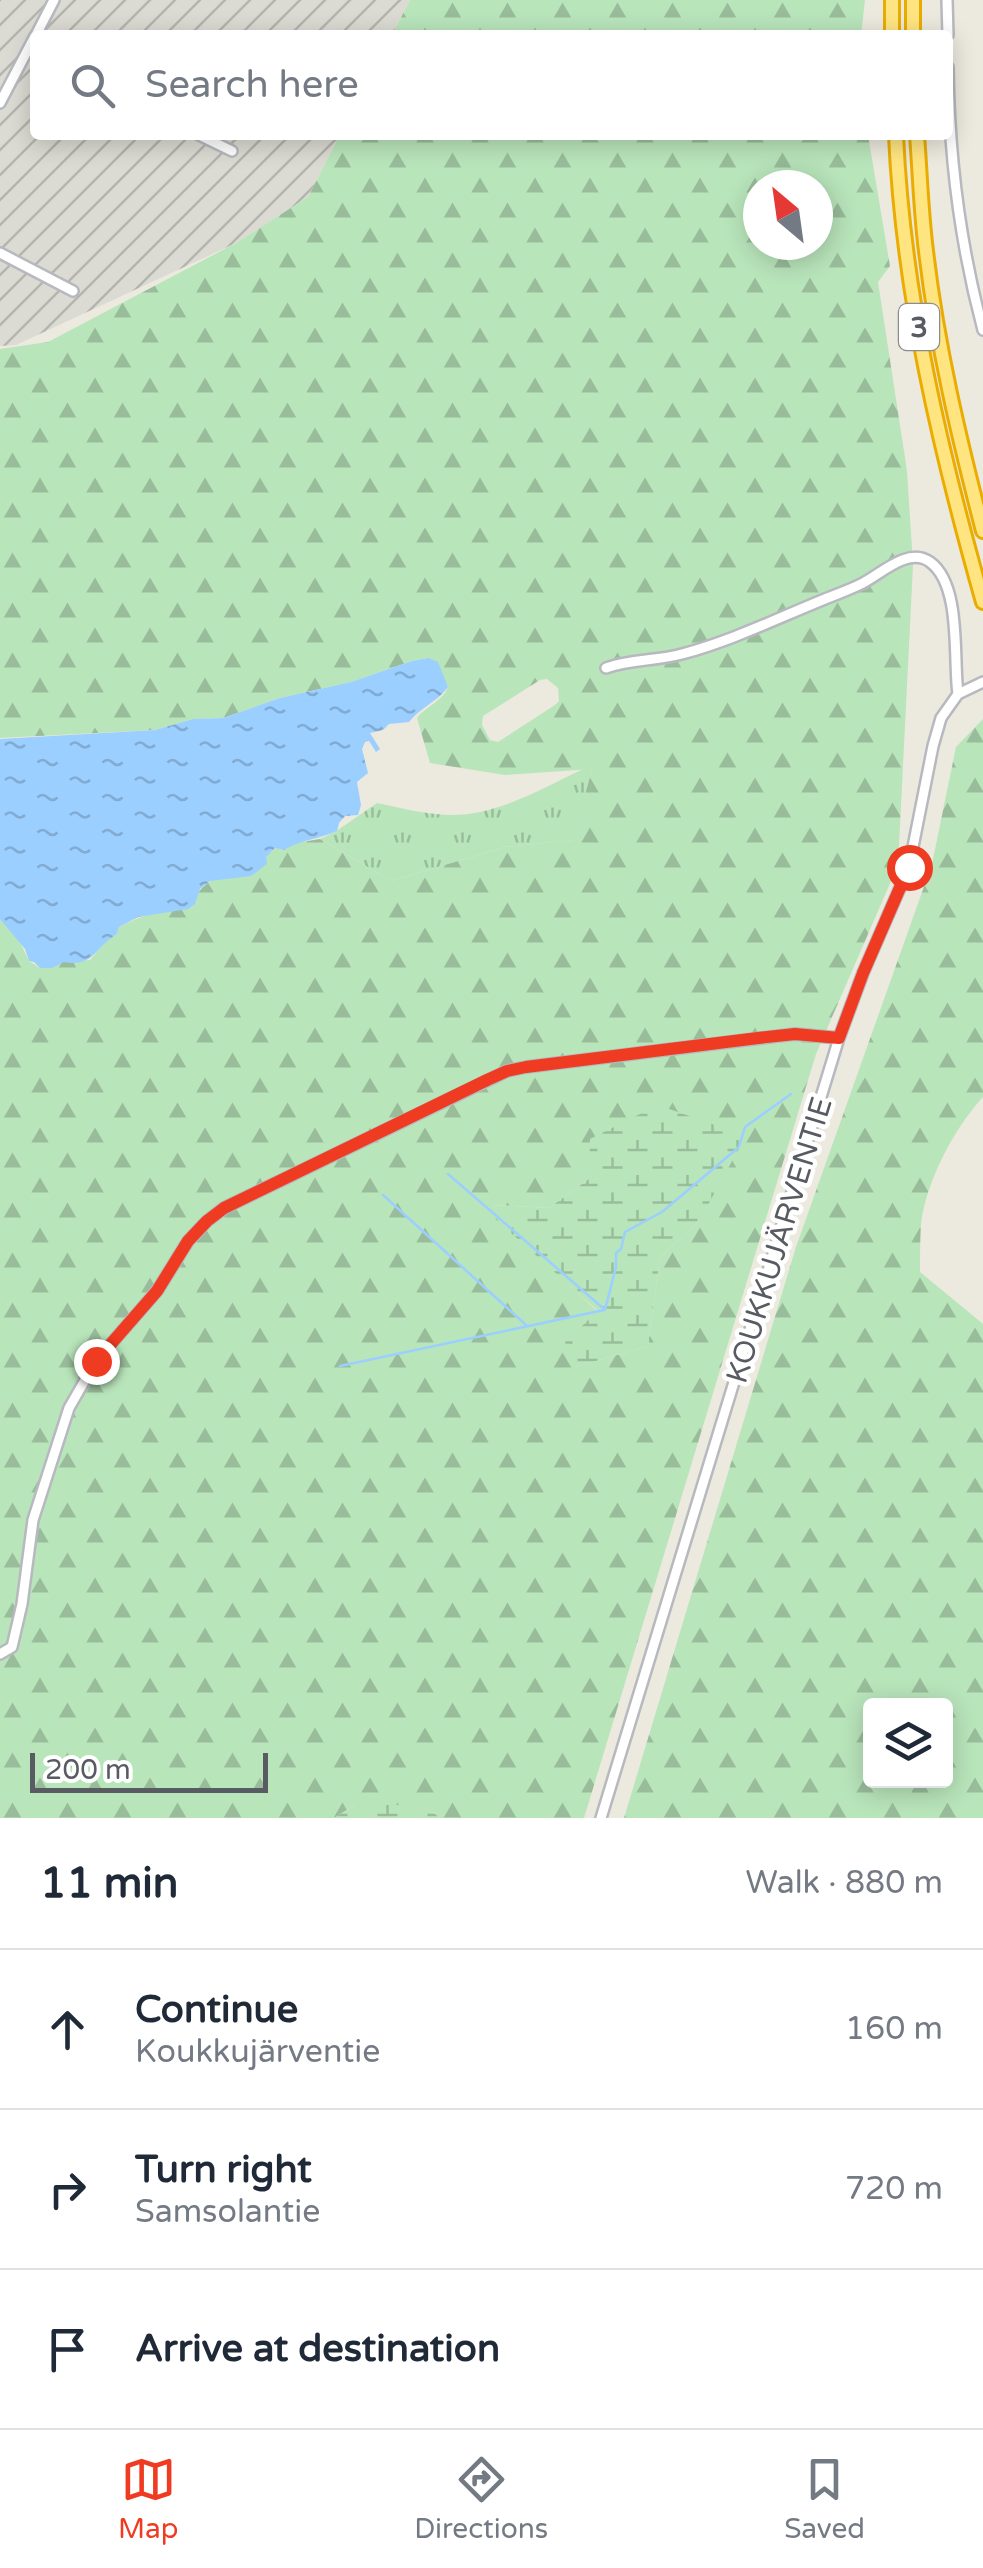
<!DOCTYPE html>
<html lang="en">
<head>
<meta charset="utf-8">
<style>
  body { margin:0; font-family:"Varela Round",sans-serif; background:#f2f2f3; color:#1f2937 }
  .controls { position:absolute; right:30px; bottom:30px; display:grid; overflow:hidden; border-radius:10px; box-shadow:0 5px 25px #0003 }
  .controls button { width:90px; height:90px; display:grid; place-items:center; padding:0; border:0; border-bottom:2px solid #e0e1e3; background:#fff; color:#1f2937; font:50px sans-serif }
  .compass { position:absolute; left:743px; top:170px; width:90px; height:90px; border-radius:50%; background:#fff; box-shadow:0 5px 25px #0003; rotate:331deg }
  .scale { position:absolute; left:30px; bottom:25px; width:238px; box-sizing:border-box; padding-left:10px; border:5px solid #585b61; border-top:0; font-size:28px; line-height:35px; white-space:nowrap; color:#585b61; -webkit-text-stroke:8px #fff; paint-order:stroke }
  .stop { position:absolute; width:30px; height:30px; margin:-22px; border:8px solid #ef3b21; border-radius:50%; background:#fff }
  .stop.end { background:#ef3b21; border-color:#fff; box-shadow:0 2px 10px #0008 }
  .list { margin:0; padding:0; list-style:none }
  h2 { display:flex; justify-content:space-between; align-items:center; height:130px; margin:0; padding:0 40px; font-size:42px }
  h2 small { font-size:32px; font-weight:400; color:#747a83 }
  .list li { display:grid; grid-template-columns:65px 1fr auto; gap:30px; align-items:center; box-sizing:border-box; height:160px; padding:0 40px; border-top:2px solid #e0e1e3 }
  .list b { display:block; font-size:38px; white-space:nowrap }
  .list p { margin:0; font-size:32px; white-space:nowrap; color:#747a83 }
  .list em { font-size:32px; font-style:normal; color:#747a83 }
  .icon { flex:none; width:55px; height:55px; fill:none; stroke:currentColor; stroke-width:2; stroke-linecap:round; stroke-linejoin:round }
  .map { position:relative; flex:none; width:983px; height:1818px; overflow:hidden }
  .search { position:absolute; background:#fff; box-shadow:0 5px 25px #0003; left:30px; right:30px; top:30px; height:110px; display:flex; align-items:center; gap:25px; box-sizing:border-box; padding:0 35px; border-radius:10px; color:#747a83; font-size:38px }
  .sheet { height:610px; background:#fff }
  nav { display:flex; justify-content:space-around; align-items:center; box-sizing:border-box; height:140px; border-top:2px solid #e0e1e3; background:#fff; font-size:28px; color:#747a83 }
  nav a { display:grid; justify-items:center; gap:5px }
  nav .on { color:#ef3b21 }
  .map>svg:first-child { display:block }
  .industrial { fill:url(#industrial-furrows) }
  .grass { fill:url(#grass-tufts) }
  .forest { fill:url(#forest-firs); fill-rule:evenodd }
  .wetland { fill:url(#wetland-marsh) }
  .water { fill:url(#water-ripples) }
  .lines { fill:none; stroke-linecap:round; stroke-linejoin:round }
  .stream { stroke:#9bcfff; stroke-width:2.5 }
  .minor-casing { stroke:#b7b9bf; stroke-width:14 }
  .highway-casing { stroke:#eaac00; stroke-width:18 }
  .minor { stroke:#fff; stroke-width:9 }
  .highway { stroke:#ffe582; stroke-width:12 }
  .route { stroke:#ef3b21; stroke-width:12 }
  .labels { text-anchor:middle; stroke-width:9; stroke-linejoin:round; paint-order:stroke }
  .shield { fill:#fff; stroke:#8a8c90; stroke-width:2.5 }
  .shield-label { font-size:28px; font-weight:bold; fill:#585b61 }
  .street-label { font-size:30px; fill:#585b61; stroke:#fff }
</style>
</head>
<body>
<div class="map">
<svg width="983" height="1818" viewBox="0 0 983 1818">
  <defs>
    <pattern id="industrial-furrows" width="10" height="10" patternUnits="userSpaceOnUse" patternTransform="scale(2.5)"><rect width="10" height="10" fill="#dcdbd3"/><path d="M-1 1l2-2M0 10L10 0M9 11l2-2" fill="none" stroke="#b5b5af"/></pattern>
    <pattern id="grass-tufts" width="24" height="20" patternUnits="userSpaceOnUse" patternTransform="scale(2.5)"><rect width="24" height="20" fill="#b9e5bb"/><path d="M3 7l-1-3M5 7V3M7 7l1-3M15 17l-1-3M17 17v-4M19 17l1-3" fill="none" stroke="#99bd9b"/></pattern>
    <pattern id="forest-firs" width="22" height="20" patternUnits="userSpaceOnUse" patternTransform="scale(2.5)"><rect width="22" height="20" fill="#b9e5bb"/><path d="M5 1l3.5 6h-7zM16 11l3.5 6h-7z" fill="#99bd9b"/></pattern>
    <pattern id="wetland-marsh" width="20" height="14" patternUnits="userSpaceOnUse" patternTransform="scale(2.5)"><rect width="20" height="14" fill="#b9e5bb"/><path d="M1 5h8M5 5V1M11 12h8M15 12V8" fill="none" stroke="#99bd9b"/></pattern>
    <pattern id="water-ripples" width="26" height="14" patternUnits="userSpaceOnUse" patternTransform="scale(2.5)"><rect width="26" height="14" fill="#9bcfff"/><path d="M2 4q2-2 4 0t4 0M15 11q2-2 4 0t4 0" fill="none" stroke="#81abd2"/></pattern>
  </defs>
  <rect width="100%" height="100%" fill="#ece9de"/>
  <!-- industrial -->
  <path class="industrial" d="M 0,0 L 410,0 L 392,35 L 35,35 L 35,135 L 340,135 L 308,197 L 236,243 L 16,345 L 0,346 Z"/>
  <!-- grass -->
  <path class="grass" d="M 583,769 L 592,769 L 574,840 L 505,847 L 391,881 L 320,839 L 335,832 L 377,803 C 410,810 446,820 480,812 C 516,804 550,785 583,769 Z"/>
  <!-- forest -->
  <path class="forest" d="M 410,0 L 865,0 L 861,35 L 392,35 Z
    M 340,135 L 868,135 L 890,266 L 878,282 L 907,471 L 913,565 L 898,865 L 816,1054 L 584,1818 L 440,1818 L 430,1810 L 355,1805 L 334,1818 L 0,1818 L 0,918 L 19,940 L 29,961 L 40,968 L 64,961 L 90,960 L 108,939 L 117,934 L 119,927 C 143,914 170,909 195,898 C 210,869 253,869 276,848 L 284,850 L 295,843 L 320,839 L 391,881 L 505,847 L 573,840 L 592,769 L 505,775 L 430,763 L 417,718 C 426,706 442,702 448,687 L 428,658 L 412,661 L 351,682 L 280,698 L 223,718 L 193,719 L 155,730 L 0,738 L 0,349 L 48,342 L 236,243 L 308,197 ZM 758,185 L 818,185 L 818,245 L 758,245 ZM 547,679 L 558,688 L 559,701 L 555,705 L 498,742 L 490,740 L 482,725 L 483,716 L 540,680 ZM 589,1179 L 699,1221 L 660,1257 L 648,1346 L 575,1367 L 598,1312 L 564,1280 L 494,1205 L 549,1208 Z
    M 983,719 L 983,1097 C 954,1128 926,1182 921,1224 C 920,1240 920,1256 920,1272 L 983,1324 L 983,1818 L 624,1818 L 796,1247 L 932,864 L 956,747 ZM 870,1706 L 946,1706 L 946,1780 L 870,1780 Z"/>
  <!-- wetland -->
  <path class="wetland" d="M 658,1105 L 746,1136 L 699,1221 L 660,1257 L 648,1346 L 575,1367 L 565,1342 L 598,1311 L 491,1215 L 493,1205 L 549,1208 L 589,1179 L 590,1139 Z
    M 379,1802 L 430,1810 L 440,1818 L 334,1818 L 355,1805 Z"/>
  <!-- water -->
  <path class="water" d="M 428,658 L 438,662 L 448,687 C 438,701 420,708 409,722 L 389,724 L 383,730 L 370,733 L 380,749 L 376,752 L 369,741 L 365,742 L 362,749 L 368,773 L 357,782 L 361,805 L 358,815 L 345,816 L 339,823 L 337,831 C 319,839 300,840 284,850 L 275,848 L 266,857 L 267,864 L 251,876 L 210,881 L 200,889 L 195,904 L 188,909 L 138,917 L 119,927 L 117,934 C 96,946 93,968 64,962 L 52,968 L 40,968 L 34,962 L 29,961 L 25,949 L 0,919 L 0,739 L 155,730 L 193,719 L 223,718 L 280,698 L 351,682 L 412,661 Z"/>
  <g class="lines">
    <!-- stream -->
    <path class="stream" d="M 448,1174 L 604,1309
      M 383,1195 L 526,1325
      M 605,1310 L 616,1267 L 616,1253 L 621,1249 L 625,1232 L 662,1212 L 739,1147 L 745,1127 L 791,1094
      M 340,1366 L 604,1310"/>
    <defs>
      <path id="minor" d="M 947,0 L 948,35
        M 36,35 L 54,0
        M 948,67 C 949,157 960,244 983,330
        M 0,103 L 35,36
        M 199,135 L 232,151
        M 0,253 L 73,291
        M 606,668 C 631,659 657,661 682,654 C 731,641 778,618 825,599 C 837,594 849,590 861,584 C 880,575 908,546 930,562 C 962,585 953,659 958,694
        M 0,1654 L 12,1647 L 22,1604 L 33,1520 L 69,1408 L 96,1361 L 157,1291 L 188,1241 L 207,1221 L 224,1208 L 507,1071 L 526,1067 L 795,1034 L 839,1038
        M 601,1818 L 839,1038 L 863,973 L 909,867 L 933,746 L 941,718 L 958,694 L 983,682"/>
      <path id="highway" d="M 892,0 L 892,35
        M 913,0 L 913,35
        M 896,135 C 903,293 940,450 983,602
        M 917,135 C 920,174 921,212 926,251 C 937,346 959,438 983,531"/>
    </defs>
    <!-- minor casing -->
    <use href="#minor" class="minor-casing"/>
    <!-- highway casing -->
    <use href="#highway" class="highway-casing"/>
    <!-- minor -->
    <use href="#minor" class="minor"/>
    <!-- highway -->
    <use href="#highway" class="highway"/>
  </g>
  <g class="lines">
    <!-- route -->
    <path class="route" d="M 96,1361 L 157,1291 L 188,1241 L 207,1221 L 224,1208 L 487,1080 L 507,1071 L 526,1067 L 758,1038 L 795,1034 L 839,1038 L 863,973 L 909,867"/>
  </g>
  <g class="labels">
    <!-- shield labels -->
    <rect class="shield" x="899" y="304" width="40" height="46" rx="8"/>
    <g class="shield-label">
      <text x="919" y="337">3</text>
    </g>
    <!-- street labels -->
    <g class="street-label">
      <text transform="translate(779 1240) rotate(-73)" y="10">KOUKKUJÄRVENTIE</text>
    </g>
  </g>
</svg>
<div class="controls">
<button><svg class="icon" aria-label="layers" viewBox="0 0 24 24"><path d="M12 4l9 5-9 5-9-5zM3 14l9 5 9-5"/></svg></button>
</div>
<svg class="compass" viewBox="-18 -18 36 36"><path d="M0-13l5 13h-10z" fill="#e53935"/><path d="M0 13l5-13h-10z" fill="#747a83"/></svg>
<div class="scale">200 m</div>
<div class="stop" style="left:909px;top:867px"></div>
<div class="stop end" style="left:96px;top:1361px"></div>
<div class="search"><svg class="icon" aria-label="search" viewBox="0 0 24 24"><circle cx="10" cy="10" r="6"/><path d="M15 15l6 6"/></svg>Search here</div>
</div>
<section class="sheet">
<h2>11 min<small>Walk · 880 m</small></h2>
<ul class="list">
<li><svg class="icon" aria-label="ahead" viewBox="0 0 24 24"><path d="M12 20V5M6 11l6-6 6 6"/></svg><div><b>Continue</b><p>Koukkujärventie</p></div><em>160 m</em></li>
<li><svg class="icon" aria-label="right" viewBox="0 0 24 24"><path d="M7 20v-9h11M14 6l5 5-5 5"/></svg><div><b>Turn right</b><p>Samsolantie</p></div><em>720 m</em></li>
<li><svg class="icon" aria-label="arrive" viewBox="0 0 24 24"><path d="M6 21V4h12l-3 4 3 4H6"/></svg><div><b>Arrive at destination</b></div></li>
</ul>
</section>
<nav>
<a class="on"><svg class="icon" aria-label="map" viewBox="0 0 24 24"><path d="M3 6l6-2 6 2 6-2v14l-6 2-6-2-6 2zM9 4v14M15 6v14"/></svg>Map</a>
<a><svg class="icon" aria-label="directions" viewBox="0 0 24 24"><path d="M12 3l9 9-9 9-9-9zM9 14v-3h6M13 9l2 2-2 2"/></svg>Directions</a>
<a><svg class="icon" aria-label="saved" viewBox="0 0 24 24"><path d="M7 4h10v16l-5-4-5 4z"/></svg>Saved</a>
</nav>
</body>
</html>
